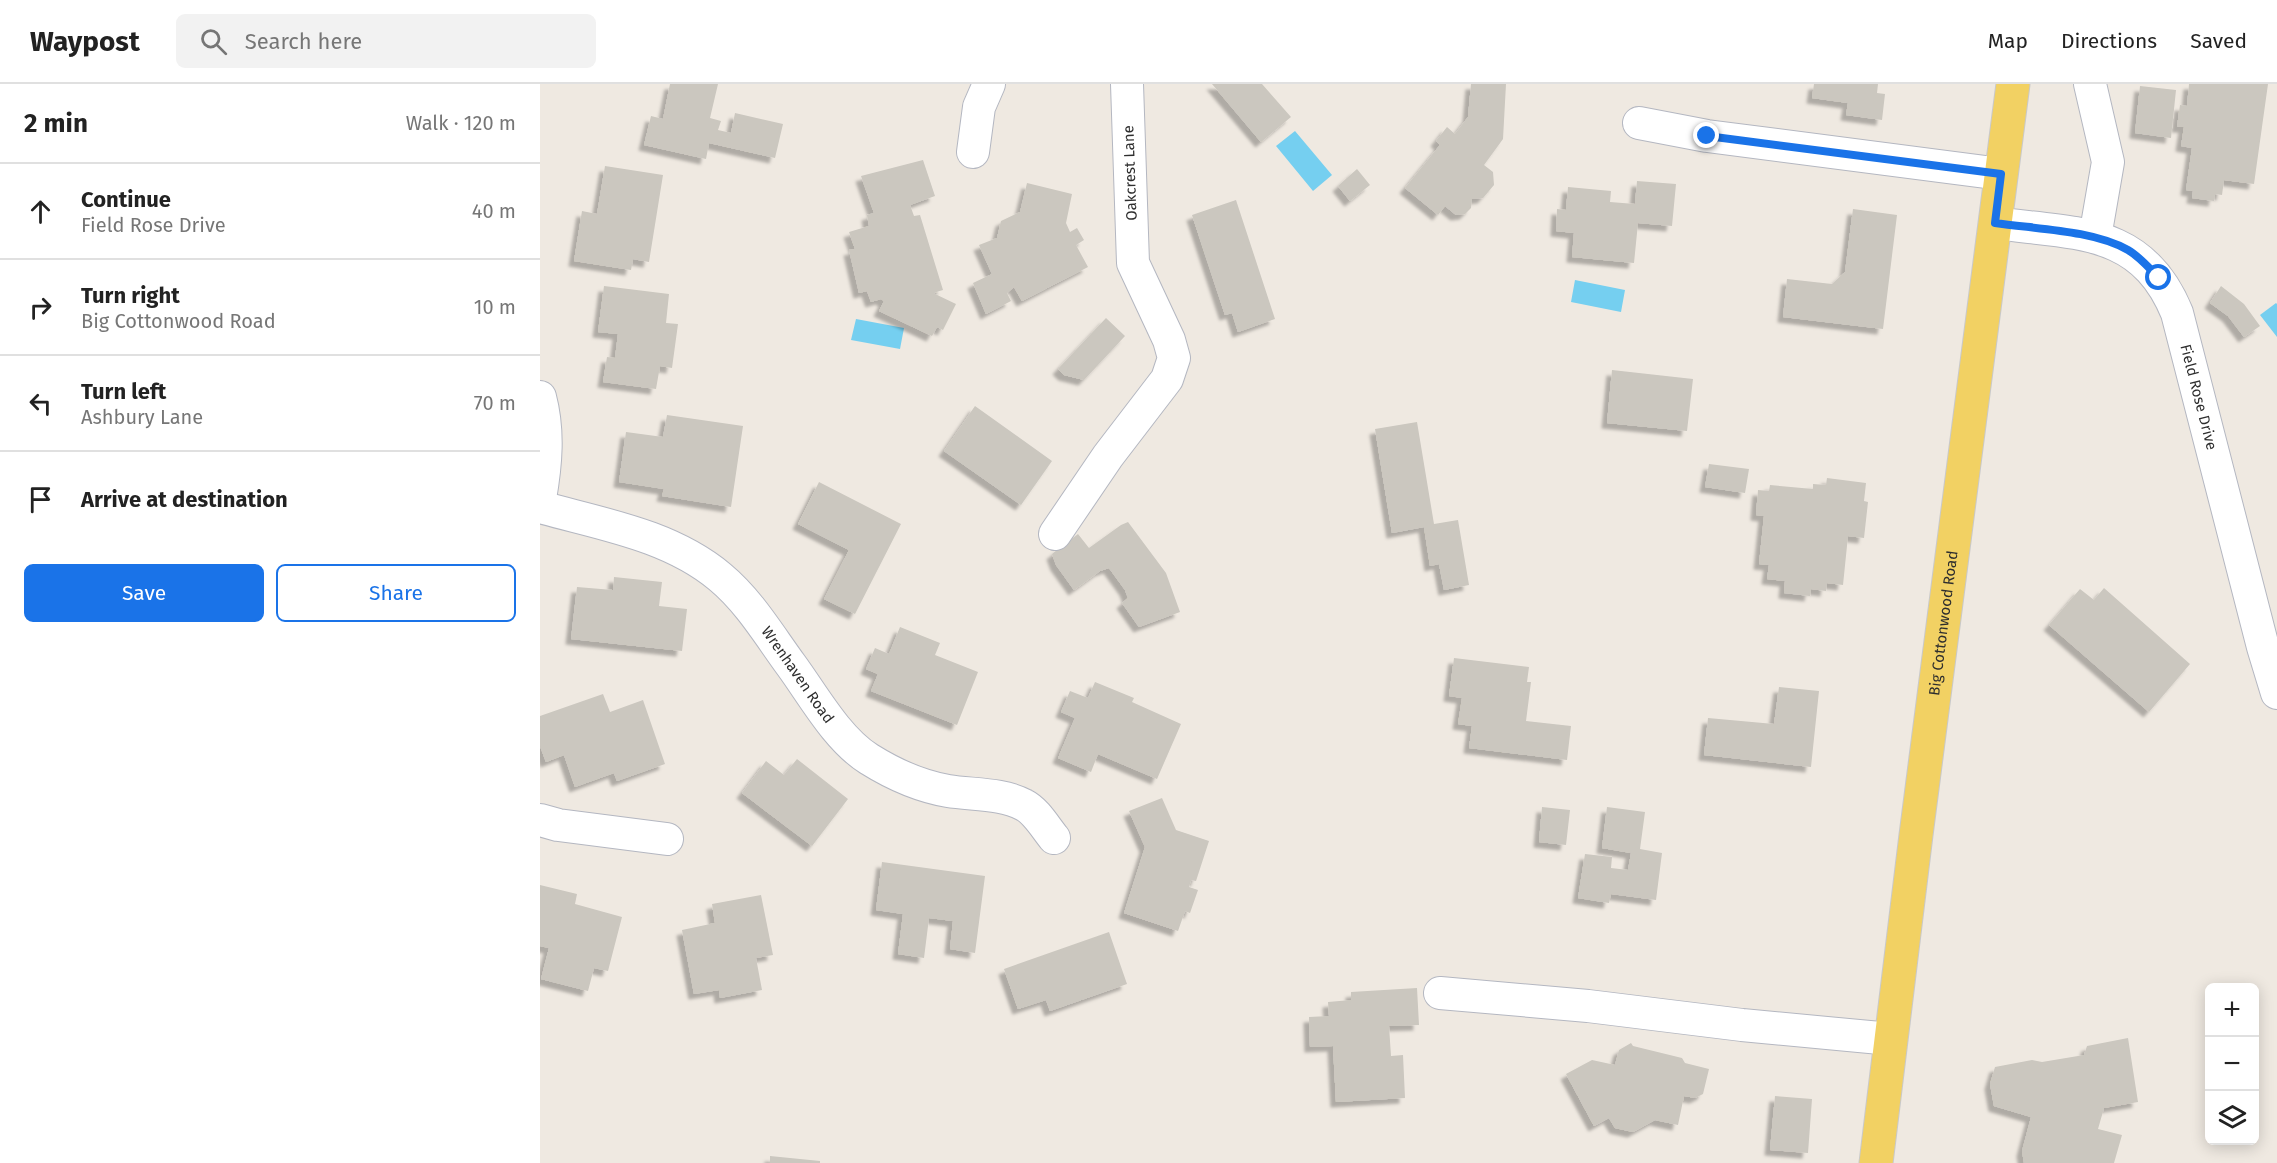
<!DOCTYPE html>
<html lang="en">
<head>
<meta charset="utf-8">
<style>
  body { margin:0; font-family:"Fira Sans",sans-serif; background:#f2f2f2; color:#222 }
  .controls { position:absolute; right:18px; bottom:18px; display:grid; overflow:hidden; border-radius:9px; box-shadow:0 3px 15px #0003 }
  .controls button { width:54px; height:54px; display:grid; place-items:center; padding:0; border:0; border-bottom:2px solid #e0e0e0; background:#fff; color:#222; font:30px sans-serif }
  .stop { position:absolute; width:18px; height:18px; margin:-14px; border:4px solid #1a73e8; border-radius:50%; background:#fff }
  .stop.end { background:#1a73e8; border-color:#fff; box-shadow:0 2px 6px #0008 }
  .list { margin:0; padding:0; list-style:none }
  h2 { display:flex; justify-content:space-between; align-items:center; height:78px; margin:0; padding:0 24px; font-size:26px }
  h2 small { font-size:20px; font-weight:400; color:#767676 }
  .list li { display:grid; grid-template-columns:39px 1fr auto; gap:18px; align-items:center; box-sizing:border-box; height:96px; padding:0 24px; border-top:2px solid #e0e0e0 }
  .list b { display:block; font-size:22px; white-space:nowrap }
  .list p { margin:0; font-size:20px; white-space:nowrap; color:#767676 }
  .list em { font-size:20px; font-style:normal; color:#767676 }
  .actions { display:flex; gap:12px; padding:18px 24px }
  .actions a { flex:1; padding:14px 0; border:2px solid #1a73e8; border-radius:9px; text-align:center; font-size:21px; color:#1a73e8 }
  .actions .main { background:#1a73e8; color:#fff }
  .icon { flex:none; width:33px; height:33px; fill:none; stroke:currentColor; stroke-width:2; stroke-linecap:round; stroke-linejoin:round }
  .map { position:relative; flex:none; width:1737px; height:1079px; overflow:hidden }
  header { display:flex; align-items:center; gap:36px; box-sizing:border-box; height:84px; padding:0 30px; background:#fff; border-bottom:2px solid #e0e0e0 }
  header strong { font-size:28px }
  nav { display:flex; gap:33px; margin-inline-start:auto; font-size:21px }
  .search { width:420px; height:54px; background:#f2f2f2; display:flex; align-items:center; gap:15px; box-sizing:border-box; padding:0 21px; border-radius:9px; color:#767676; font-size:22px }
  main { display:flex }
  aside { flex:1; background:#fff }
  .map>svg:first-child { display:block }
  .water { fill:#75cff0 }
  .building { fill:#cbc7bf; filter:url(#shadow) }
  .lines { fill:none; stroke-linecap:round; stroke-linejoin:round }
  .minor-casing { stroke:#b4b7c1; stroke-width:34 }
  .major-casing { stroke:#c9c9c9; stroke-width:35 }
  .minor { stroke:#fff; stroke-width:32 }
  .major { stroke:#f2d163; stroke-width:33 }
  .route { stroke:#1a73e8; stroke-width:8 }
  .labels { text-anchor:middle; stroke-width:4.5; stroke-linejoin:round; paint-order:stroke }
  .street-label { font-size:15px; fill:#2e2e2e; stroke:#fff }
</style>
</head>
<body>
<header>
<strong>Waypost</strong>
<div class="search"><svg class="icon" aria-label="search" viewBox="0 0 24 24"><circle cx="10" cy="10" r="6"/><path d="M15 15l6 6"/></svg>Search here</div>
<nav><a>Map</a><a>Directions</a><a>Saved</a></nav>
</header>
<main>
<aside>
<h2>2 min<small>Walk · 120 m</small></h2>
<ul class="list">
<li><svg class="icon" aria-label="ahead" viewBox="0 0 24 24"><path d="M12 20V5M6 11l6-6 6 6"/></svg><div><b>Continue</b><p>Field Rose Drive</p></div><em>40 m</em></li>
<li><svg class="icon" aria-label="right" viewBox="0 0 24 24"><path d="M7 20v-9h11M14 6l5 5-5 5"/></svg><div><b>Turn right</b><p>Big Cottonwood Road</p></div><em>10 m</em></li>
<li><svg class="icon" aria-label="left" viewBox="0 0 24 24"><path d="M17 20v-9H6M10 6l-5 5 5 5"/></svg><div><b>Turn left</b><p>Ashbury Lane</p></div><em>70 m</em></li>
<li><svg class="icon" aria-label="arrive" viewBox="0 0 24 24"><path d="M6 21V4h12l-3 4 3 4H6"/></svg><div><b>Arrive at destination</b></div></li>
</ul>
<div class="actions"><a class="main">Save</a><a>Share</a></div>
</aside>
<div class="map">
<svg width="1737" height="1079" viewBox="0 0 1737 1079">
  <defs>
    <filter id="shadow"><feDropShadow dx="-5.5" dy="5.5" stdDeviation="1.5" flood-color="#0004"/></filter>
  </defs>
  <rect width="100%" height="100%" fill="#efe9e1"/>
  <!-- water -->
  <path class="water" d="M 755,47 L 792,91 L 773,107 L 736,62 Z
    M 1035,196 L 1085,206 L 1081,228 L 1031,218 Z
    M 1736,219 L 1737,220 L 1737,253 L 1720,231 Z
    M 316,235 L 364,244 L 360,265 L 311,256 Z"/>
  <!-- building -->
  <path class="building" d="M 130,0 L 178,0 L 170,34 L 181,37 L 178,46 L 191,49 L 195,29 L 243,40 L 235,74 L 169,59 L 166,75 L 104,61 L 111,32 L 123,35 Z
    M 672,0 L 722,0 L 751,33 L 721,58 Z
    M 931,0 L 966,0 L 963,55 L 944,81 L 953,88 L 954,101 L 943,114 L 932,115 L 931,124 L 925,130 L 916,131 L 905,122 L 898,131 L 865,104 L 900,61 L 896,57 L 907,43 L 915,50 L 928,33 Z
    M 1274,0 L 1338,0 L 1337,9 L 1345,10 L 1342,36 L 1306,31 L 1308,19 L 1272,14 Z
    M 1649,0 L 1728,0 L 1714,100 L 1684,96 L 1682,111 L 1675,110 L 1674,117 L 1652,114 L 1653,107 L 1646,106 L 1652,64 L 1641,62 L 1644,43 L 1637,43 L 1640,21 L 1647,22 Z
    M 1600,2 L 1636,6 L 1631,54 L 1595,49 Z
    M 383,76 L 395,112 L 370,121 L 374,132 L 380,131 L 403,206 L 393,209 L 416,220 L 403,246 L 397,243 L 392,252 L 339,227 L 344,217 L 341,215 L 331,218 L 327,207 L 319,209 L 309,166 L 315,165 L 309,148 L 329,142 L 327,131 L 334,129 L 321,92 Z
    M 65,82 L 123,91 L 109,178 L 93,175 L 91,186 L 34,177 L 42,127 L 57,130 Z
    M 817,85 L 830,101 L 810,117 L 798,102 Z
    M 1097,97 L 1136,100 L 1132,142 L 1098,139 L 1094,179 L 1032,173 L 1034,149 L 1016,147 L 1017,125 L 1026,126 L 1028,103 L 1071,107 L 1070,118 L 1095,120 Z
    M 487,99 L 532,110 L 526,139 L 530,148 L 537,144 L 544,156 L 536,161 L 548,183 L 482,217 L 474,203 L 467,209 L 471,217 L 446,230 L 433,199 L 452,190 L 439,161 L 457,154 L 461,137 L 480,128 Z
    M 696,116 L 735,235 L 698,248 L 692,229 L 685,231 L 652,131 Z
    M 1313,125 L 1357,131 L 1343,245 L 1243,233 L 1247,195 L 1292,200 L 1305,188 Z
    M 64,202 L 129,210 L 126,239 L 138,240 L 132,284 L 120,282 L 116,305 L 63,298 L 67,273 L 75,274 L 78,250 L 58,248 Z
    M 1681,202 L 1704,220 L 1720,242 L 1704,253 L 1688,232 L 1670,219 Z
    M 566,234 L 585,252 L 544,296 L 524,291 L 518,285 Z
    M 1072,286 L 1153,295 L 1147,347 L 1067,339 Z
    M 435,322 L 512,377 L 481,421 L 404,367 Z
    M 127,331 L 203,342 L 191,423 L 122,412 L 124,405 L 79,398 L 86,348 L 123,353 Z
    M 877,338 L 894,440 L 918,436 L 929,501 L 904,506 L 899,480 L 890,482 L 884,443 L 852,449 L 835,345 Z
    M 1169,380 L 1209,385 L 1205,409 L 1165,403 Z
    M 1287,394 L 1326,399 L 1324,417 L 1328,418 L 1324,454 L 1308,452 L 1303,501 L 1287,499 L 1286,507 L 1271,505 L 1270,512 L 1244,509 L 1245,497 L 1227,495 L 1229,481 L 1219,480 L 1224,432 L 1216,431 L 1218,406 L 1229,407 L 1230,401 L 1273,405 L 1273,400 L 1286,401 Z
    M 279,398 L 361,440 L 315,530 L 284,515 L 309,466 L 258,440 Z
    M 588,438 L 626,489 L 640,528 L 599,543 L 582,519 L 588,514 L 585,506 L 569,484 L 560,487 L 534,506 L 516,481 L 512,470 L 538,450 L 549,464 L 581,441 Z
    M 74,493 L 122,498 L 119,522 L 147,525 L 142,567 L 31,555 L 37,503 L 73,506 Z
    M 1564,504 L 1650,580 L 1609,628 L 1509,541 L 1540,505 L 1554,516 Z
    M 360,543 L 400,559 L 395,571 L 438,588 L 417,641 L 331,607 L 338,590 L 326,585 L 335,564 L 349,570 Z
    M 914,574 L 989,583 L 987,598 L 991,598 L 986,637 L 1031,642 L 1027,676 L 929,664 L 932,642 L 918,640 L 922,614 L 909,612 Z
    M 555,598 L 594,614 L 592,618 L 641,640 L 617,695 L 558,670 L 551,688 L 518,674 L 535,634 L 521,628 L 530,607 L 548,614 Z
    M 1239,603 L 1279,607 L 1271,683 L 1164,671 L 1168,634 L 1234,640 Z
    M 63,610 L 70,628 L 103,616 L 125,680 L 77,697 L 74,689 L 35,703 L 24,671 L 6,678 L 0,662 L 0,632 Z
    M 257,675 L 308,715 L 272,762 L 202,709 L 226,677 L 244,691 Z
    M 622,714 L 636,746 L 669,757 L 656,797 L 651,796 L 649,803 L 658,806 L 650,829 L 645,827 L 638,847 L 584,829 L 605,763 L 589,727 Z
    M 1002,723 L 1030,726 L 1026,761 L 999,758 Z
    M 1067,723 L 1105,728 L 1100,765 L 1122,769 L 1116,816 L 1071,810 L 1069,819 L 1038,814 L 1045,770 L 1072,773 L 1071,784 L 1088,786 L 1091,769 L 1062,764 Z
    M 342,778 L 445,792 L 435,869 L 410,865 L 413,837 L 389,834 L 384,874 L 358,870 L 363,830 L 336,826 Z
    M 0,801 L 37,810 L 35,820 L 82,833 L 68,887 L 54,884 L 48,907 L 1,895 L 9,864 L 0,862 Z
    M 221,811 L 233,871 L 216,874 L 222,906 L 180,914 L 179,906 L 154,910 L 142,846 L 175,839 L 172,820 Z
    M 569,848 L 587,900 L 510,927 L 506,916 L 478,925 L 464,885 Z
    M 877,904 L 879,941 L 849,942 L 851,972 L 863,971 L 865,1014 L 796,1018 L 793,962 L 770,963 L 769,933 L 789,932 L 788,918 L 811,916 L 811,908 Z
    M 1588,954 L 1598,1018 L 1564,1024 L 1558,1045 L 1582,1051 L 1574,1079 L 1484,1079 L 1482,1067 L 1491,1033 L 1454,1022 L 1450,1000 L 1455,983 L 1492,976 L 1502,978 L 1544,971 L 1547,962 Z
    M 1091,959 L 1093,962 L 1142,974 L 1145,979 L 1169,985 L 1163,1010 L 1155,1014 L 1144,1012 L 1138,1041 L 1115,1036 L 1093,1048 L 1075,1044 L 1069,1034 L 1054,1042 L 1026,990 L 1052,976 L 1075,981 L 1079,966 Z
    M 1235,1012 L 1272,1015 L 1268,1069 L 1230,1066 Z
    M 230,1072 L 280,1077 L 280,1079 L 230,1079 Z"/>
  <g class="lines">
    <defs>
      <g id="minor">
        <path d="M 1550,0 L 1568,78 L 1555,153"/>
        <path d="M 1099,39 L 1167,52 L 1461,90"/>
        <path d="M 433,68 L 439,23 L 449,0"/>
        <path id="s1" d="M 1455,139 C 1535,150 1602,143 1637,229 L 1723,563 L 1737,609"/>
        <path d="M 0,313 C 9,347 6,380 0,415"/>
        <path id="s2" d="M 0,423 C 61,440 130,451 180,493 C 209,517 229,551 251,581 C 273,611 297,655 329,675 C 353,690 379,702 408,707 C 432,711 462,709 484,721 C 496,727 505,743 514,754"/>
        <path d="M 515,450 L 568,372 L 627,295 L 634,274 L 629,256 L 593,179 L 587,0"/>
        <path d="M 0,736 L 18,741 L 127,755"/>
        <path d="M 900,909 L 1048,922 L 1202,941 L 1351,955"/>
      </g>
      <g id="major">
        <path id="s3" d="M 1336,1079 L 1376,751 L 1473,0"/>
      </g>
    </defs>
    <!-- minor casing -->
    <use href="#minor" class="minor-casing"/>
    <!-- major casing -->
    <use href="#major" class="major-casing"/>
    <!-- minor -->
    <use href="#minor" class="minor"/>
    <!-- major -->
    <use href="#major" class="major"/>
  </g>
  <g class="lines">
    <!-- route -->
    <path class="route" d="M 1167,52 L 1461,90 L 1455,139 C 1495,145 1553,146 1588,166 C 1600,173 1609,184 1619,194"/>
  </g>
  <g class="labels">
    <!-- street labels -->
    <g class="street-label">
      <text transform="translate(590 89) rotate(-92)" y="5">Oakcrest Lane</text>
      <text dy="5" stroke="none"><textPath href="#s1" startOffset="304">Field Rose Drive</textPath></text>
      <text dy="5" stroke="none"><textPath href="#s3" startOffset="544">Big Cottonwood Road</textPath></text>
      <text dy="5" stroke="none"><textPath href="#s2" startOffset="320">Wrenhaven Road</textPath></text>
    </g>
  </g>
</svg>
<div class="controls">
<button>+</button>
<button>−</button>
<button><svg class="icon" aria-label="layers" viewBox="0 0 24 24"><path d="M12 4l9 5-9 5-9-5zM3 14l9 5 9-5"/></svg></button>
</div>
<div class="stop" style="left:1619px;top:194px"></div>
<div class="stop end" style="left:1167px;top:52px"></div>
</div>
</main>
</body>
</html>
